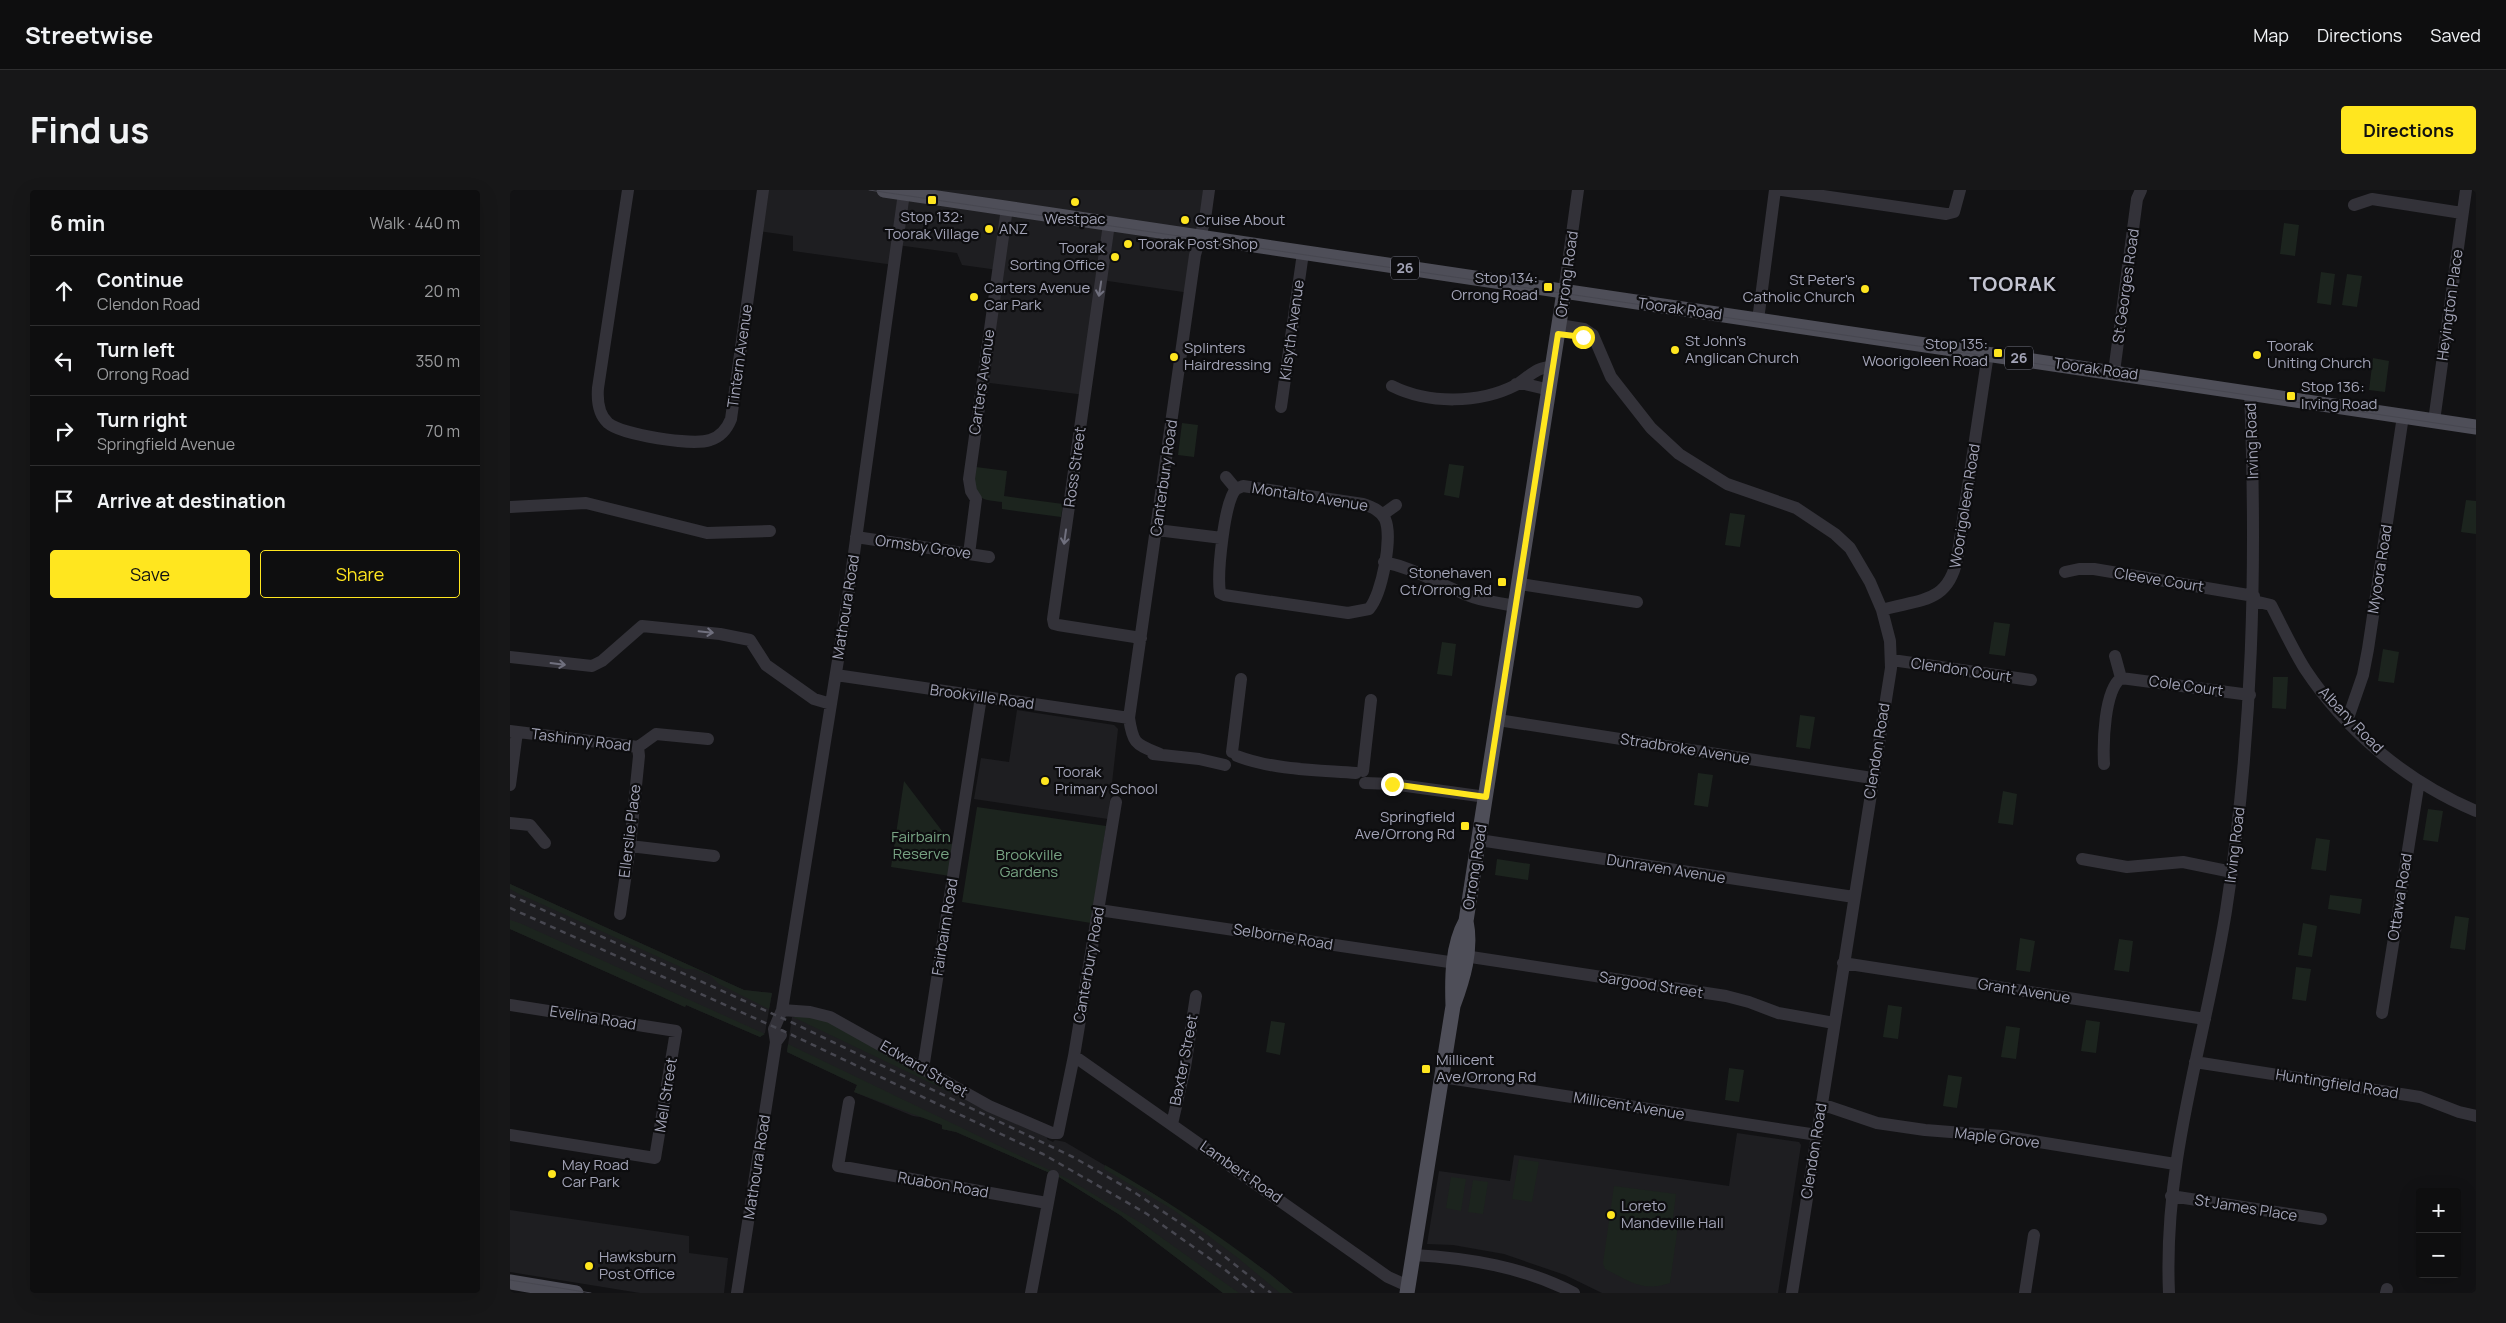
<!DOCTYPE html>
<html lang="en">
<head>
<meta charset="utf-8">
<style>
  body { margin:0; font-family:Manrope,sans-serif; background:#171718; color:#f1f3f6 }
  .controls { position:absolute; right:15px; bottom:15px; display:grid; overflow:hidden; border-radius:5px; box-shadow:0 5px 20px #0002 }
  .controls button { width:45px; height:45px; display:grid; place-items:center; padding:0; border:0; border-bottom:1px solid #2e2e2f; background:#0e0e0f; color:#f1f3f6; font:25px sans-serif }
  .stop { position:absolute; width:15px; height:15px; margin:-11px; border:4px solid #ffe61f; border-radius:50%; background:#fff }
  .stop.end { background:#ffe61f; border-color:#fff; box-shadow:0 1px 5px #0008 }
  .list { margin:0; padding:0; list-style:none }
  h2 { display:flex; justify-content:space-between; align-items:center; height:65px; margin:0; padding:0 20px; font-size:21px }
  h2 small { font-size:16px; font-weight:400; color:#9b9c9e }
  .list li { display:grid; grid-template-columns:32px 1fr auto; gap:15px; align-items:center; box-sizing:border-box; height:70px; padding:0 20px; border-top:1px solid #2e2e2f }
  .list b { display:block; font-size:19px; white-space:nowrap }
  .list p { margin:0; font-size:16px; white-space:nowrap; color:#9b9c9e }
  .list em { font-size:16px; font-style:normal; color:#9b9c9e }
  .actions { display:flex; gap:10px; padding:15px 20px }
  .actions a { flex:1; padding:11px 0; border:1px solid #ffe61f; border-radius:5px; text-align:center; font-size:18px; color:#ffe61f }
  .actions .main { background:#ffe61f; color:#111 }
  .icon { flex:none; width:28px; height:28px; fill:none; stroke:currentColor; stroke-width:2; stroke-linecap:round; stroke-linejoin:round }
  .map { position:relative; flex:none; width:1966px; height:1103px; overflow:hidden; border-radius:5px }
  header { display:flex; align-items:center; gap:30px; box-sizing:border-box; height:70px; padding:0 25px; background:#0e0e0f; border-bottom:1px solid #2e2e2f }
  header strong { font-size:24px }
  nav { display:flex; gap:28px; margin-inline-start:auto; font-size:18px }
  .intro { display:flex; align-items:center; justify-content:space-between; box-sizing:border-box; height:120px; padding:0 30px }
  h1 { margin:0; font-size:35px }
  .button { padding:12px 22px; border-radius:5px; background:#ffe61f; color:#111; font-size:18px; font-weight:700 }
  main { display:flex; gap:30px; padding:0 30px }
  aside { flex:1; background:#0e0e0f; border-radius:5px; box-shadow:0 5px 20px #0002 }
  .map>svg:first-child { display:block }
  .built { fill:#1e1e21 }
  .green { fill:#1c241e }
  .lines { fill:none; stroke-linecap:round; stroke-linejoin:round }
  .minor { stroke:#333239; stroke-width:12 }
  .major { stroke:#4e4e58; stroke-width:15 }
  .tram { stroke:#474750; stroke-width:1 }
  .rail { stroke:#474750; stroke-width:2.5; stroke-dasharray:6 5; stroke-linecap:butt }
  .oneway { stroke:#70707e }
  .route { stroke:#ffe61f; stroke-width:6 }
  .poi-dot { fill:#ffe61f; stroke:#0d0d0f; stroke-width:2 }
  .labels { text-anchor:middle; stroke-width:4.5; stroke-linejoin:round; paint-order:stroke }
  .shield { fill:#0d0d0f; stroke:#757684; stroke-width:1 }
  .shield-label { font-size:14px; font-weight:bold; fill:#a2a3b6 }
  .poi-label { font-size:15px; fill:#a2a3b6; stroke:#0d0d0f; text-anchor:start }
  .street-label { font-size:15px; fill:#a2a3b6; stroke:#0d0d0f }
  .park-label { font-size:15px; fill:#77a383; stroke:#0d0d0f }
  .district-label { font-size:20px; font-weight:bold; letter-spacing:1px; fill:#c3c4d1; stroke:#0d0d0f }
</style>
</head>
<body>
<header>
<strong>Streetwise</strong>
<nav><a>Map</a><a>Directions</a><a>Saved</a></nav>
</header>
<div class="intro"><h1>Find us</h1><a class="button">Directions</a></div>
<main>
<aside>
<h2>6 min<small>Walk · 440 m</small></h2>
<ul class="list">
<li><svg class="icon" aria-label="ahead" viewBox="0 0 24 24"><path d="M12 20V5M6 11l6-6 6 6"/></svg><div><b>Continue</b><p>Clendon Road</p></div><em>20 m</em></li>
<li><svg class="icon" aria-label="left" viewBox="0 0 24 24"><path d="M17 20v-9H6M10 6l-5 5 5 5"/></svg><div><b>Turn left</b><p>Orrong Road</p></div><em>350 m</em></li>
<li><svg class="icon" aria-label="right" viewBox="0 0 24 24"><path d="M7 20v-9h11M14 6l5 5-5 5"/></svg><div><b>Turn right</b><p>Springfield Avenue</p></div><em>70 m</em></li>
<li><svg class="icon" aria-label="arrive" viewBox="0 0 24 24"><path d="M6 21V4h12l-3 4 3 4H6"/></svg><div><b>Arrive at destination</b></div></li>
</ul>
<div class="actions"><a class="main">Save</a><a>Share</a></div>
</aside>
<div class="map">
<svg width="1966" height="1103" viewBox="0 0 1966 1103">
  <rect width="100%" height="100%" fill="#121214"/>
  <!-- built -->
  <path class="built" d="M 253,0 L 698,0 L 680,103 L 591,90 L 575,205 L 472,192 L 488,80 L 452,75 L 447,63 L 387,55 L 384,75 L 283,61 L 283,46 L 248,41 Z
    M 507,520 L 604,535 L 608,539 L 598,629 L 464,609 L 471,568 L 499,572 Z
    M 0,694 L 234,800 L 262,803 L 255,843 L 250,847 L 176,815 L 175,817 L 0,739 Z
    M 297,825 L 538,945 L 537,949 L 543,952 L 545,950 L 555,952 L 647,1006 L 759,1083 L 783,1103 L 713,1103 L 610,1025 L 549,987 L 446,942 L 432,939 L 432,935 L 416,928 L 403,926 L 344,902 L 347,895 L 277,862 L 282,827 Z
    M 1227,943 L 1289,952 L 1291,955 L 1268,1103 L 1092,1103 L 1055,1085 L 994,1064 L 943,1055 L 917,1054 L 929,981 L 1000,991 L 1004,965 L 1219,996 Z
    M 0,1020 L 179,1046 L 179,1063 L 218,1068 L 214,1103 L 130,1103 L 0,1082 Z"/>
  <!-- green -->
  <path class="green" d="M 1774,33 L 1789,35 L 1785,66 L 1770,64 Z
    M 1811,82 L 1825,84 L 1821,115 L 1807,113 Z
    M 1837,84 L 1852,86 L 1847,117 L 1832,115 Z
    M 1863,168 L 1879,171 L 1875,202 L 1859,200 Z
    M 672,233 L 688,235 L 684,267 L 668,265 Z
    M 939,274 L 954,276 L 949,308 L 934,305 Z
    M 466,277 L 497,281 L 494,306 L 553,314 L 551,327 L 492,319 L 492,312 C 486,311 477,311 472,308 C 464,302 462,286 466,277 Z
    M 1956,310 L 1966,311 L 1966,344 L 1951,342 Z
    M 1220,323 L 1235,325 L 1230,357 L 1215,355 Z
    M 1484,432 L 1500,434 L 1495,466 L 1479,464 Z
    M 932,452 L 946,454 L 942,486 L 927,484 Z
    M 1873,459 L 1889,462 L 1884,493 L 1868,491 Z
    M 1763,487 L 1778,487 L 1776,519 L 1762,518 Z
    M 1290,525 L 1305,527 L 1300,559 L 1286,557 Z
    M 1188,583 L 1203,585 L 1198,617 L 1184,615 Z
    M 394,591 L 445,658 L 440,686 L 381,677 Z
    M 1493,601 L 1507,604 L 1503,635 L 1488,633 Z
    M 467,617 L 596,636 L 581,733 L 452,712 Z
    M 1918,619 L 1933,621 L 1928,652 L 1913,650 Z
    M 1806,648 L 1820,650 L 1816,681 L 1801,679 Z
    M 987,669 L 1020,674 L 1018,690 L 985,685 Z
    M 0,694 L 234,800 L 262,803 L 259,819 L 209,794 L 201,786 L 184,779 L 175,779 L 7,703 L 0,699 Z
    M 1820,705 L 1852,709 L 1850,724 L 1818,719 Z
    M 1945,726 L 1959,728 L 1955,760 L 1940,758 Z
    M 0,730 L 12,734 L 255,844 L 250,847 L 176,815 L 175,817 L 0,739 Z
    M 1793,733 L 1807,736 L 1802,767 L 1788,765 Z
    M 1510,748 L 1525,751 L 1520,782 L 1506,780 Z
    M 1609,749 L 1623,751 L 1619,782 L 1604,780 Z
    M 1786,777 L 1801,779 L 1796,811 L 1782,809 Z
    M 1378,815 L 1392,817 L 1388,849 L 1373,847 Z
    M 297,825 L 321,832 L 454,909 L 283,827 Z
    M 1576,830 L 1590,832 L 1586,863 L 1571,861 Z
    M 761,831 L 775,833 L 770,865 L 756,862 Z
    M 1496,836 L 1510,838 L 1506,869 L 1491,867 Z
    M 278,854 L 560,990 L 634,1035 L 729,1103 L 713,1103 L 610,1025 L 549,987 L 446,942 L 432,939 L 432,935 L 344,902 L 347,895 L 277,862 Z
    M 1219,878 L 1234,880 L 1229,912 L 1215,910 Z
    M 1438,885 L 1452,887 L 1447,918 L 1433,916 Z
    M 1009,969 L 1029,972 L 1022,1012 L 1002,1009 Z
    M 595,975 C 660,1012 725,1055 783,1103 L 770,1103 L 728,1068 L 665,1021 L 594,979 Z
    M 941,987 L 956,989 L 951,1021 L 936,1018 Z
    M 963,990 L 978,992 L 973,1024 L 958,1022 Z
    M 1104,996 L 1166,1004 L 1163,1028 L 1169,1029 L 1160,1093 C 1132,1103 1118,1090 1095,1079 L 1093,1073 Z"/>
  <g class="lines">
    <!-- minor -->
    <path class="minor" d="M 118,0 L 88,198 C 87,211 88,224 98,233 C 112,245 183,256 200,250 C 210,247 217,239 221,229 L 253,0
      M 1272,0 L 1436,24 L 1444,22 L 1450,0
      M 1844,15 L 1862,9 L 1952,23
      M 599,34 L 543,429 L 544,434 L 548,435 L 631,448
      M 1054,102 L 1068,0
      M 1248,130 L 1265,0
      M 1049,135 L 1074,139 L 1083,145 L 1101,187 L 1141,238 L 1169,264 L 1217,294 L 1286,318 L 1325,344 L 1340,358 L 1360,392 L 1372,420 L 1380,451 L 1381,478 L 1282,1103
      M 1604,182 L 1627,9 L 1631,0
      M 1006,194 L 1015,194 L 1040,200
      M 882,196 C 918,214 969,214 1006,195 C 1019,187 1027,176 1043,177
      M 771,217 L 793,63
      M 1924,231 L 1956,0
      M 716,287 L 726,299
      M 733,296 L 853,314 C 862,317 870,320 875,329 C 883,347 872,404 859,419 L 838,423 L 714,405 L 710,403 C 707,384 714,312 726,299 Z
      M 0,317 L 76,313 L 197,343 L 260,341
      M 872,325 L 886,315
      M 647,340 L 712,348
      M 346,347 L 479,367
      M 459,364 L 466,309 L 461,301 L 459,289 L 497,18
      M 874,372 C 903,378 923,391 950,402 C 967,410 987,413 1006,416
      M 1555,382 L 1569,379 L 1584,379 L 1744,406
      M 1010,394 L 1127,412
      M 1744,411 L 1761,415 C 1772,436 1782,458 1795,479 C 1836,541 1897,592 1966,621
      M 1372,420 C 1409,409 1438,414 1447,369 L 1478,164
      M 1605,466 L 1611,488 L 1740,505
      M 0,467 L 82,476 L 92,471 L 132,436 L 210,444 L 240,450 L 256,475 L 304,509 L 321,514
      M 1382,470 L 1521,490
      M 326,485 L 619,528
      M 988,530 L 1362,588
      M 1837,531 L 1853,485 L 1858,459 L 1893,226
      M 0,541 L 128,557 L 146,544 L 198,549
      M 722,562 L 731,489
      M 643,564 L 689,569 L 715,575
      M 650,564 C 626,554 623,555 619,528 L 685,65 L 695,29 L 699,0
      M 727,566 C 764,580 807,580 846,583
      M 1594,574 C 1593,553 1594,501 1611,488
      M 853,581 L 861,510
      M 855,593 L 882,594 L 976,607
      M 0,595 L 7,542
      M 0,633 L 20,635 L 35,653
      M 969,650 L 1344,707
      M 120,656 L 204,666
      M 1572,669 L 1617,677 L 1673,672 L 1722,682
      M 589,720 L 939,772 L 961,767 L 1216,806 L 1239,812 L 1268,823 L 1324,833
      M 110,724 L 120,656 L 129,566 L 128,557
      M 1333,773 L 1695,829
      M 0,815 L 166,841 L 145,968 L 0,945
      M 272,820 L 300,822 L 320,827 L 479,916 L 542,943 L 548,943 L 564,866 L 606,612
      M 1872,823 L 1909,591
      M 266,852 L 264,839 L 272,820 L 337,414 L 394,3
      M 564,866 L 878,1087 L 898,1096
      M 1685,872 L 1910,907 L 1949,922 L 1966,926
      M 413,879 L 471,507
      M 932,887 L 1307,945
      M 339,912 L 328,976 L 537,1013
      M 1311,914 L 1367,933 L 1415,940 L 1492,946 L 1665,974
      M 662,934 L 675,877 L 686,806
      M 1661,1006 L 1811,1029
      M 903,1065 C 959,1068 1014,1077 1064,1103
      M 227,1103 L 266,852 L 271,845
      M 521,1103 L 543,986
      M 1515,1103 L 1524,1045
      M 1659,1103 C 1653,968 1695,852 1716,721 C 1743,548 1747,376 1740,202
      M 1876,1103 L 1877,1099"/>
    <!-- major -->
    <path class="major" d="M 374,0 L 1966,237
      M 943,816 C 953,789 962,760 956,731 L 1054,102
      M 0,1092 L 66,1103
      M 897,1103 L 943,816 C 942,788 942,756 956,731"/>
    <!-- tram -->
    <path class="tram" d="M 359,0 L 1966,239
      M 0,1090 L 81,1103"/>
    <!-- rail -->
    <path class="rail" d="M 0,705 L 283,833 L 563,967 L 624,1002 L 682,1041 L 761,1103
      M 0,718 L 282,845 L 533,964 L 637,1024 L 713,1078 L 744,1103"/>
  </g>
  <!-- one-way arrows -->
  <defs><path id="oneway-shaft" d="M-6 0H5M1.5-3L5.5 0L1.5 3" fill="none" stroke-width="1.6" stroke-linecap="round" stroke-linejoin="round" transform="scale(1.25)"/></defs>
  <g class="oneway">
    <use href="#oneway-shaft" transform="translate(590 99) rotate(99)"/>
    <use href="#oneway-shaft" transform="translate(555 347) rotate(98)"/>
    <use href="#oneway-shaft" transform="translate(196 442) rotate(6)"/>
    <use href="#oneway-shaft" transform="translate(48 474) rotate(7)"/>
  </g>
  <g class="lines">
    <!-- route -->
    <path class="route" d="M 882,594 L 976,607 L 1048,144 L 1073,147"/>
  </g>
  <!-- markers -->
  <g class="poi-dot">
    <rect x="417" y="5" width="10" height="10" rx="2.5"/>
    <circle cx="565" cy="12" r="5"/>
    <circle cx="675" cy="30" r="5"/>
    <circle cx="479" cy="39" r="5"/>
    <circle cx="618" cy="54" r="5"/>
    <circle cx="605" cy="67" r="5"/>
    <rect x="1033" y="92" width="10" height="10" rx="2.5"/>
    <circle cx="1355" cy="99" r="5"/>
    <circle cx="464" cy="107" r="5"/>
    <circle cx="1165" cy="160" r="5"/>
    <rect x="1483" y="158" width="10" height="10" rx="2.5"/>
    <circle cx="1747" cy="165" r="5"/>
    <circle cx="664" cy="167" r="5"/>
    <rect x="1776" y="201" width="10" height="10" rx="2.5"/>
    <rect x="987" y="387" width="10" height="10" rx="2.5"/>
    <circle cx="535" cy="591" r="5"/>
    <rect x="950" y="631" width="10" height="10" rx="2.5"/>
    <rect x="911" y="874" width="10" height="10" rx="2.5"/>
    <circle cx="42" cy="984" r="5"/>
    <circle cx="1101" cy="1025" r="5"/>
    <circle cx="79" cy="1076" r="5"/>
  </g>
  <g class="labels">
    <!-- shield labels -->
    <g class="shield">
      <rect x="881" y="66.5" width="28" height="23" rx="4"/>
      <rect x="1495" y="156.5" width="28" height="23" rx="4"/>
    </g>
    <g class="shield-label">
      <text x="895" y="83">26</text>
      <text x="1509" y="173">26</text>
    </g>
    <!-- poi labels -->
    <g class="poi-label">
      <text x="422" y="32" text-anchor="middle">Stop 132:<tspan x="422" dy="17">Toorak Village</tspan></text>
      <text x="565" y="34" text-anchor="middle">Westpac</text>
      <text x="685" y="35">Cruise About</text>
      <text x="489" y="44">ANZ</text>
      <text x="628" y="59">Toorak Post Shop</text>
      <text x="595" y="63" text-anchor="end">Toorak<tspan x="595" dy="17">Sorting Office</tspan></text>
      <text x="1028" y="93" text-anchor="end">Stop 134:<tspan x="1028" dy="17">Orrong Road</tspan></text>
      <text x="1345" y="95" text-anchor="end">St Peter's<tspan x="1345" dy="17">Catholic Church</tspan></text>
      <text x="474" y="103">Carters Avenue<tspan x="474" dy="17">Car Park</tspan></text>
      <text x="1175" y="156">St John's<tspan x="1175" dy="17">Anglican Church</tspan></text>
      <text x="1478" y="159" text-anchor="end">Stop 135:<tspan x="1478" dy="17">Woorigoleen Road</tspan></text>
      <text x="1757" y="161">Toorak<tspan x="1757" dy="17">Uniting Church</tspan></text>
      <text x="674" y="163">Splinters<tspan x="674" dy="17">Hairdressing</tspan></text>
      <text x="1791" y="202">Stop 136:<tspan x="1791" dy="17">Irving Road</tspan></text>
      <text x="982" y="388" text-anchor="end">Stonehaven<tspan x="982" dy="17">Ct/Orrong Rd</tspan></text>
      <text x="545" y="587">Toorak<tspan x="545" dy="17">Primary School</tspan></text>
      <text x="945" y="632" text-anchor="end">Springfield<tspan x="945" dy="17">Ave/Orrong Rd</tspan></text>
      <text x="926" y="875">Millicent<tspan x="926" dy="17">Ave/Orrong Rd</tspan></text>
      <text x="52" y="980">May Road<tspan x="52" dy="17">Car Park</tspan></text>
      <text x="1111" y="1021">Loreto<tspan x="1111" dy="17">Mandeville Hall</tspan></text>
      <text x="89" y="1072">Hawksburn<tspan x="89" dy="17">Post Office</tspan></text>
    </g>
    <!-- street labels -->
    <g class="street-label">
      <text transform="translate(1057 84) rotate(-82)" y="5">Orrong Road</text>
      <text transform="translate(1616 96) rotate(-82)" y="5">St Georges Road</text>
      <text transform="translate(1940 115) rotate(-82)" y="5">Heyington Place</text>
      <text transform="translate(1170 119) rotate(8)" y="5">Toorak Road</text>
      <text transform="translate(782 140) rotate(-82)" y="5">Kilsyth Avenue</text>
      <text transform="translate(230 166) rotate(-82)" y="5">Tintern Avenue</text>
      <text transform="translate(1586 179) rotate(8)" y="5">Toorak Road</text>
      <text transform="translate(472 192) rotate(-82)" y="5">Carters Avenue</text>
      <text transform="translate(1742 251) rotate(-92)" y="5">Irving Road</text>
      <text transform="translate(565 277) rotate(-82)" y="5">Ross Street</text>
      <text transform="translate(654 288) rotate(-82)" y="5">Canterbury Road</text>
      <text transform="translate(800 307) rotate(9)" y="5">Montalto Avenue</text>
      <text transform="translate(1455 316) rotate(-81)" y="5">Woorigoleen Road</text>
      <text transform="translate(413 357) rotate(8)" y="5">Ormsby Grove</text>
      <text transform="translate(1870 379) rotate(-81)" y="5">Myoora Road</text>
      <text transform="translate(1649 390) rotate(9)" y="5">Cleeve Court</text>
      <text transform="translate(336 417) rotate(-81)" y="5">Mathoura Road</text>
      <text transform="translate(1451 480) rotate(8)" y="5">Clendon Court</text>
      <text transform="translate(1676 496) rotate(8)" y="5">Cole Court</text>
      <text transform="translate(472 507) rotate(8)" y="5">Brookville Road</text>
      <text transform="translate(1841 530) rotate(46)" y="5">Albany Road</text>
      <text transform="translate(71 550) rotate(7)" y="5">Tashinny Road</text>
      <text transform="translate(1175 559) rotate(9)" y="5">Stradbroke Avenue</text>
      <text transform="translate(1367 561) rotate(-81)" y="5">Clendon Road</text>
      <text transform="translate(120 641) rotate(-83)" y="5">Ellerslie Place</text>
      <text transform="translate(1725 655) rotate(-83)" y="5">Irving Road</text>
      <text transform="translate(965 677) rotate(-81)" y="5">Orrong Road</text>
      <text transform="translate(1156 679) rotate(9)" y="5">Dunraven Avenue</text>
      <text transform="translate(1890 707) rotate(-81)" y="5">Ottawa Road</text>
      <text transform="translate(435 737) rotate(-81)" y="5">Fairbairn Road</text>
      <text transform="translate(773 747) rotate(9)" y="5">Selborne Road</text>
      <text transform="translate(579 775) rotate(-80)" y="5">Canterbury Road</text>
      <text transform="translate(1141 795) rotate(9)" y="5">Sargood Street</text>
      <text transform="translate(1514 801) rotate(9)" y="5">Grant Avenue</text>
      <text transform="translate(83 828) rotate(9)" y="5">Evelina Road</text>
      <text transform="translate(674 870) rotate(-79)" y="5">Baxter Street</text>
      <text transform="translate(414 879) rotate(30)" y="5">Edward Street</text>
      <text transform="translate(1827 894) rotate(9)" y="5">Huntingfield Road</text>
      <text transform="translate(156 905) rotate(-81)" y="5">Mell Street</text>
      <text transform="translate(1119 916) rotate(9)" y="5">Millicent Avenue</text>
      <text transform="translate(1487 948) rotate(7)" y="5">Maple Grove</text>
      <text transform="translate(1304 961) rotate(-81)" y="5">Clendon Road</text>
      <text transform="translate(247 977) rotate(-81)" y="5">Mathoura Road</text>
      <text transform="translate(731 982) rotate(35)" y="5">Lambert Road</text>
      <text transform="translate(433 995) rotate(10)" y="5">Ruabon Road</text>
      <text transform="translate(1736 1018) rotate(9)" y="5">St James Place</text>
    </g>
    <!-- park labels -->
    <g class="park-label">
      <text x="411" y="652">Fairbairn<tspan x="411" dy="17">Reserve</tspan></text>
      <text x="519" y="670">Brookville<tspan x="519" dy="17">Gardens</tspan></text>
    </g>
    <!-- district labels -->
    <g class="district-label">
      <text x="1503" y="101">TOORAK</text>
    </g>
  </g>
</svg>
<div class="controls">
<button>+</button>
<button>−</button>
</div>
<div class="stop" style="left:1073px;top:147px"></div>
<div class="stop end" style="left:882px;top:594px"></div>
</div>
</main>
</body>
</html>
